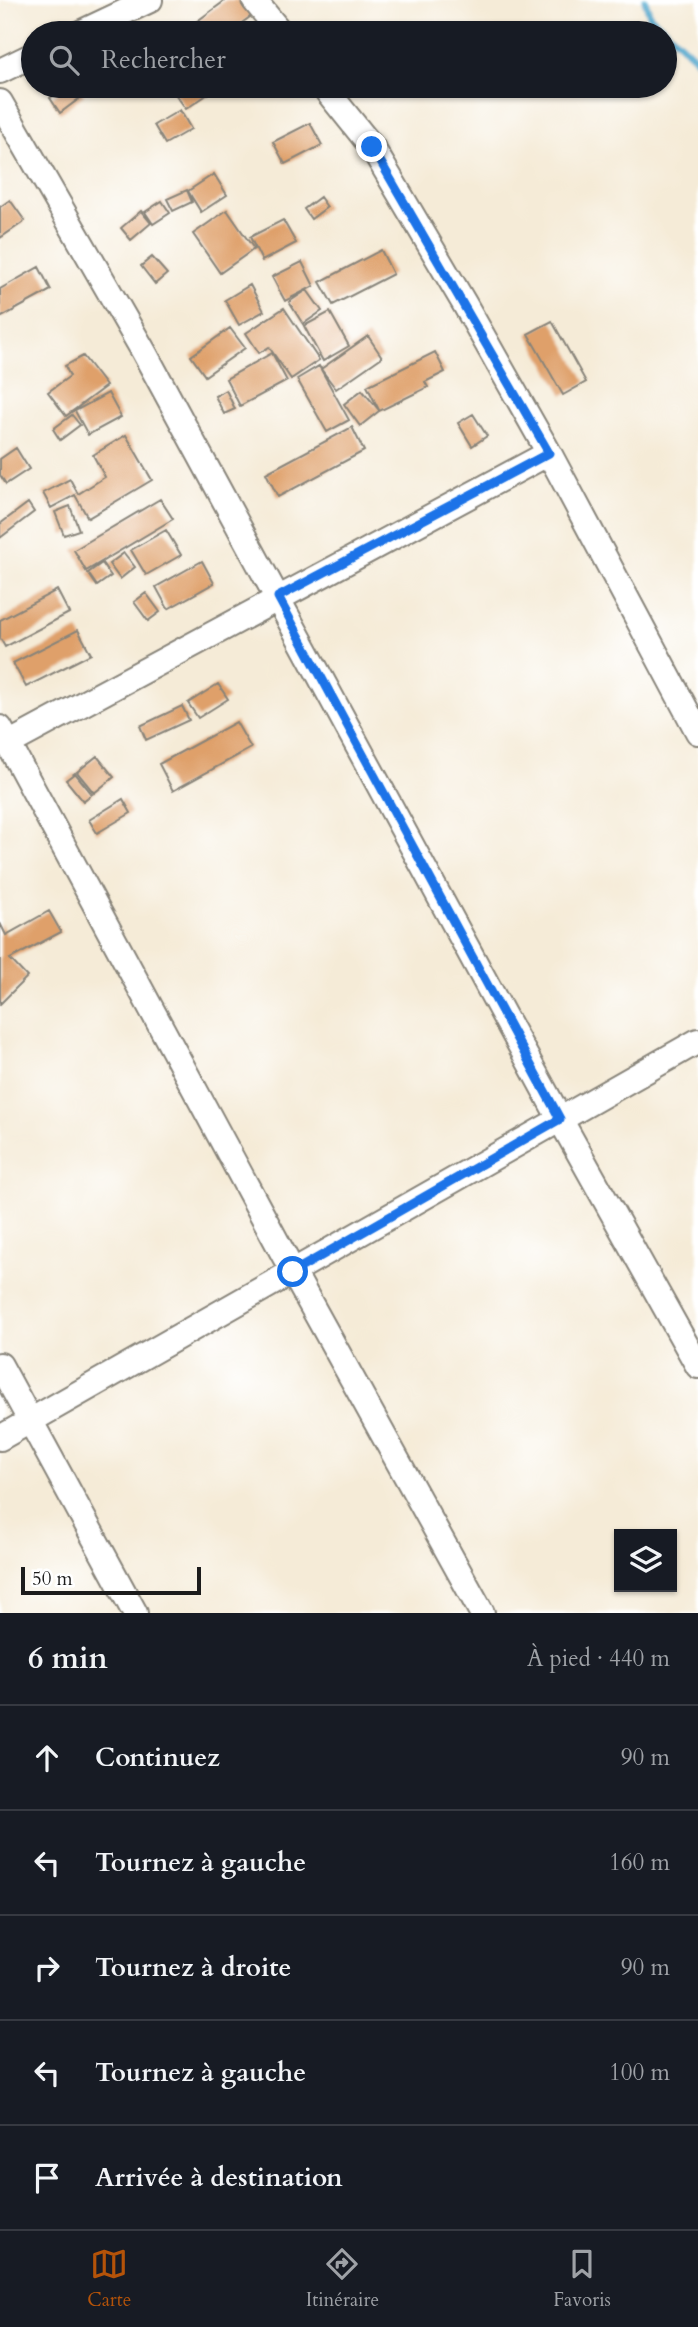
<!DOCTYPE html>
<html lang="fr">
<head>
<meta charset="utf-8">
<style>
  body { margin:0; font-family:Cardo,serif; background:#242831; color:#f1f3f6 }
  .controls { position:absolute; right:21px; bottom:21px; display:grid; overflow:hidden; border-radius:0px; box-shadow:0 2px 5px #0004 }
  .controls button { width:63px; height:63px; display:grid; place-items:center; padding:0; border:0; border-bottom:2px solid #363941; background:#171b24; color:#f1f3f6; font:35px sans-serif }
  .scale { position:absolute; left:21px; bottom:18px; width:180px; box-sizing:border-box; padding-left:7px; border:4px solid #1c1c1c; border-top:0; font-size:19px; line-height:24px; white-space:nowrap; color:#1c1c1c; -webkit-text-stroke:5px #fff; paint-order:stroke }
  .stop { position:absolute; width:21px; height:21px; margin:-16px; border:5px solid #1a73e8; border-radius:50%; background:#fff }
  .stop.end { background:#1a73e8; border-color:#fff; box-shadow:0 2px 7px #0008 }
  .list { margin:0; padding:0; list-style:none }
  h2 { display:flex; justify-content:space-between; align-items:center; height:91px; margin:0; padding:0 28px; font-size:30px }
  h2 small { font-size:23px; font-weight:400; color:#9ea1a6 }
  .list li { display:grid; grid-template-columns:46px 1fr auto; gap:21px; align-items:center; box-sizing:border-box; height:105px; padding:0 28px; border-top:2px solid #363941 }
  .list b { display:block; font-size:26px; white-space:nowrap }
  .list em { font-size:23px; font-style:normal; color:#9ea1a6 }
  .icon { flex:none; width:38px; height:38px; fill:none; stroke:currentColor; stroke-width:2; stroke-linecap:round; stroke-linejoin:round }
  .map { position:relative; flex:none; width:698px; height:1613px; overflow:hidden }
  .search { position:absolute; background:#171b24; box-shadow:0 2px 5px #0004; left:21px; right:21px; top:21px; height:77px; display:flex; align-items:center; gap:18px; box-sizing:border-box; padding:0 24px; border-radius:38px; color:#9ea1a6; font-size:26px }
  .sheet { height:616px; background:#171b24 }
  nav { display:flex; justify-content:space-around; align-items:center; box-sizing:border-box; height:98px; border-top:2px solid #363941; background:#171b24; font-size:19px; color:#9ea1a6 }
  nav a { display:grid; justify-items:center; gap:4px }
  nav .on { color:#b45309 }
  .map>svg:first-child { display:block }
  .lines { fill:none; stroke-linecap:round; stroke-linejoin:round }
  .stream { stroke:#4ea5cb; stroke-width:7 }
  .building { fill:#dfa06a }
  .minor-casing { stroke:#88847a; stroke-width:28 }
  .minor { stroke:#fff; stroke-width:24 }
  .route { stroke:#1a73e8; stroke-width:9 }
</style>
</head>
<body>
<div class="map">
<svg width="698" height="1613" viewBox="0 0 698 1613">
  <rect width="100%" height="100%" fill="#fff"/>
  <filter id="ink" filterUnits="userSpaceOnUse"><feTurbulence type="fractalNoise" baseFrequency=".0143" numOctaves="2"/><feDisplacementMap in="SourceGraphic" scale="14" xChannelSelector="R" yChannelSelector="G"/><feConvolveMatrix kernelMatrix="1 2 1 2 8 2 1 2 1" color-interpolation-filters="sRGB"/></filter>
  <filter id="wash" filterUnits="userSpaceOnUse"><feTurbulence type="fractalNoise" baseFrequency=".00686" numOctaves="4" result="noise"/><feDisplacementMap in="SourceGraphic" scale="28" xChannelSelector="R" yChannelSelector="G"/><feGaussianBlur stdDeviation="1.57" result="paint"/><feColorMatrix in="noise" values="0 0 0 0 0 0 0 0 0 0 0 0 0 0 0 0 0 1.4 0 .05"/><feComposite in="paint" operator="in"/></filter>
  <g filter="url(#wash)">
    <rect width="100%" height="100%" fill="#f5ebd7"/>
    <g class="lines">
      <!-- stream -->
      <path class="stream" d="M 645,0 L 650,16 L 698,60"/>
    </g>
    <g id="blocks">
      <!-- building -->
      <path class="building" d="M 226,0 L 243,0 L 254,14 L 228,33 L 204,33 L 196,22 Z
        M 67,86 L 77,86 L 84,95 L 60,113 L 50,98 Z
        M 174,86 L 220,86 L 186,109 L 171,88 Z
        M 180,110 L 191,129 L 165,144 L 154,125 Z
        M 310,123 L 322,145 L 285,164 L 273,142 Z
        M 214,174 L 227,195 L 201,212 L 188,191 Z
        M 187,190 L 192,202 L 173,211 L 167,199 Z
        M 320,197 L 327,207 L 311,219 L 304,209 Z
        M 10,200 L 25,221 L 0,238 L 0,207 Z
        M 162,201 L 170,213 L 153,224 L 145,212 Z
        M 227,210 L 254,249 L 220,273 L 193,234 Z
        M 141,211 L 151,223 L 131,240 L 121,228 Z
        M 283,220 L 296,243 L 262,261 L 250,237 Z
        M 381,250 L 393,274 L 333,305 L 320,282 Z
        M 152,257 L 167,274 L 155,284 L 141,266 Z
        M 302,262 L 314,286 L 285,301 L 272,277 Z
        M 39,267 L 51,290 L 0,318 L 0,289 Z
        M 250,285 L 264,311 L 239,325 L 225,300 Z
        M 307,290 L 322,311 L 303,324 L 289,302 Z
        M 284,308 L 319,360 L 291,379 L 269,347 L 259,353 L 246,333 Z
        M 330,312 L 349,346 L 323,361 L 304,326 Z
        M 552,321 L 586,382 L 563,395 L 528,334 Z
        M 230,328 L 245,348 L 205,376 L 191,356 Z
        M 368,336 L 382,357 L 336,389 L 321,369 Z
        M 435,352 L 445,372 L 425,382 L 428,387 L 379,411 L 360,426 L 344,404 L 362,390 L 379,410 L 367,386 Z
        M 272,353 L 287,381 L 240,406 L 226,379 Z
        M 83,356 L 106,386 L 66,416 L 48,392 L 70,376 L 65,366 Z
        M 319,366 L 349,420 L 327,432 L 297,379 Z
        M 226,390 L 235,409 L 224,414 L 215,396 Z
        M 108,393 L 121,417 L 88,435 L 75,411 Z
        M 473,414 L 487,436 L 472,446 L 458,423 Z
        M 72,415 L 80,425 L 60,440 L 53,429 Z
        M 352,427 L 364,451 L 278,497 L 266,473 Z
        M 126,435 L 152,480 L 88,518 L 75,495 L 51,508 L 43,493 L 70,479 L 78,494 L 105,477 L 93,455 Z
        M 16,448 L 29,469 L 6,484 L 0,475 L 0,459 Z
        M 160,499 L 173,519 L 86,571 L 74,550 Z
        M 28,503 L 34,512 L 0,538 L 0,524 Z
        M 70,506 L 79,530 L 64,535 L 55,512 Z
        M 166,530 L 181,555 L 146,575 L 131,550 Z
        M 124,553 L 135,567 L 120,579 L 109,564 Z
        M 202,561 L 214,583 L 168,609 L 156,587 Z
        M 102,563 L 111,576 L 97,586 L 88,573 Z
        M 57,590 L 69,613 L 5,647 L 0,638 L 0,620 Z
        M 146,593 L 160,612 L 148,621 L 134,602 Z
        M 78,630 L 91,654 L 26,687 L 13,663 Z
        M 218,684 L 228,699 L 198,718 L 188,703 Z
        M 182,706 L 189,720 L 146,740 L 140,726 Z
        M 236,722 L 251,748 L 173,791 L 159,764 Z
        M 97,756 L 114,777 L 94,793 L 77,772 Z
        M 75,773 L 92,794 L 83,801 L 66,780 Z
        M 123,799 L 131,813 L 97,833 L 89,820 Z
        M 49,911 L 61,932 L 10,959 L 27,977 L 0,1004 L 0,923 L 6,935 Z"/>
    </g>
  </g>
  <g filter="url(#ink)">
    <use href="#blocks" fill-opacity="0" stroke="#88847a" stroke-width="2"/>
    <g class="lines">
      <defs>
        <path id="minor" d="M 254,0 L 281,33
          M 80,33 L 150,0
          M 0,71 L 33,55
          M 323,86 L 372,147 L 464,303 L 549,453 L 698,732
          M 0,102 L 144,352 L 560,1119 L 698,1366
          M 0,728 L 293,1272 L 482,1613
          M 8,744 L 549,453
          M 0,1365 L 135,1613
          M 0,1438 L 698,1041"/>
      </defs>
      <!-- minor casing -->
      <use href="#minor" class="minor-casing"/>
      <!-- minor -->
      <use href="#minor" class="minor"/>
    </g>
  </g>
  <g class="lines" filter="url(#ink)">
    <!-- route -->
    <path class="route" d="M 293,1272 L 560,1119 L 278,597 L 549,453 L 372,147"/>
  </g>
</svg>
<div class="controls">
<button><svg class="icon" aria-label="layers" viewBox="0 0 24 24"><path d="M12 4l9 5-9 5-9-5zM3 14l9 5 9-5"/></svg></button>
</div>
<div class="scale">50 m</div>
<div class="stop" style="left:293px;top:1272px"></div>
<div class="stop end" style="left:372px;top:147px"></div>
<div class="search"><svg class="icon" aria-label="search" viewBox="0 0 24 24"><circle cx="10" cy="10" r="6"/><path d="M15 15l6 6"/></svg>Rechercher</div>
</div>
<section class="sheet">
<h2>6 min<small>À pied · 440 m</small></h2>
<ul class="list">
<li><svg class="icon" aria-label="ahead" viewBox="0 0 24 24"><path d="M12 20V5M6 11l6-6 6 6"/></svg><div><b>Continuez</b></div><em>90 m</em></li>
<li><svg class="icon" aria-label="left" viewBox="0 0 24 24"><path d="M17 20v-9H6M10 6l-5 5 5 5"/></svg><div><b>Tournez à gauche</b></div><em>160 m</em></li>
<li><svg class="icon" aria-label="right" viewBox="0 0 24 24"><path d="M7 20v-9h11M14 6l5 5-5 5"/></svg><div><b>Tournez à droite</b></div><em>90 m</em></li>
<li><svg class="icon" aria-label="left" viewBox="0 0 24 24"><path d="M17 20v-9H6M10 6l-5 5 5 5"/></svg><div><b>Tournez à gauche</b></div><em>100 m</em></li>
<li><svg class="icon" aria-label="arrive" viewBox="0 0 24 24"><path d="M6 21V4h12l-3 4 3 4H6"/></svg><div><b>Arrivée à destination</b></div></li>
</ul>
</section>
<nav>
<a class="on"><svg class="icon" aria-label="map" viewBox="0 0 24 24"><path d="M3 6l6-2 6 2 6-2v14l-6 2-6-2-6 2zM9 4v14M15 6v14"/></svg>Carte</a>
<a><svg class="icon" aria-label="directions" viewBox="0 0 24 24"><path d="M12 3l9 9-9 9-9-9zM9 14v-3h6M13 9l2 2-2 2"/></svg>Itinéraire</a>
<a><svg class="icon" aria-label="saved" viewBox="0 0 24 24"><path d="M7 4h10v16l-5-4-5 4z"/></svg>Favoris</a>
</nav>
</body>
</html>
